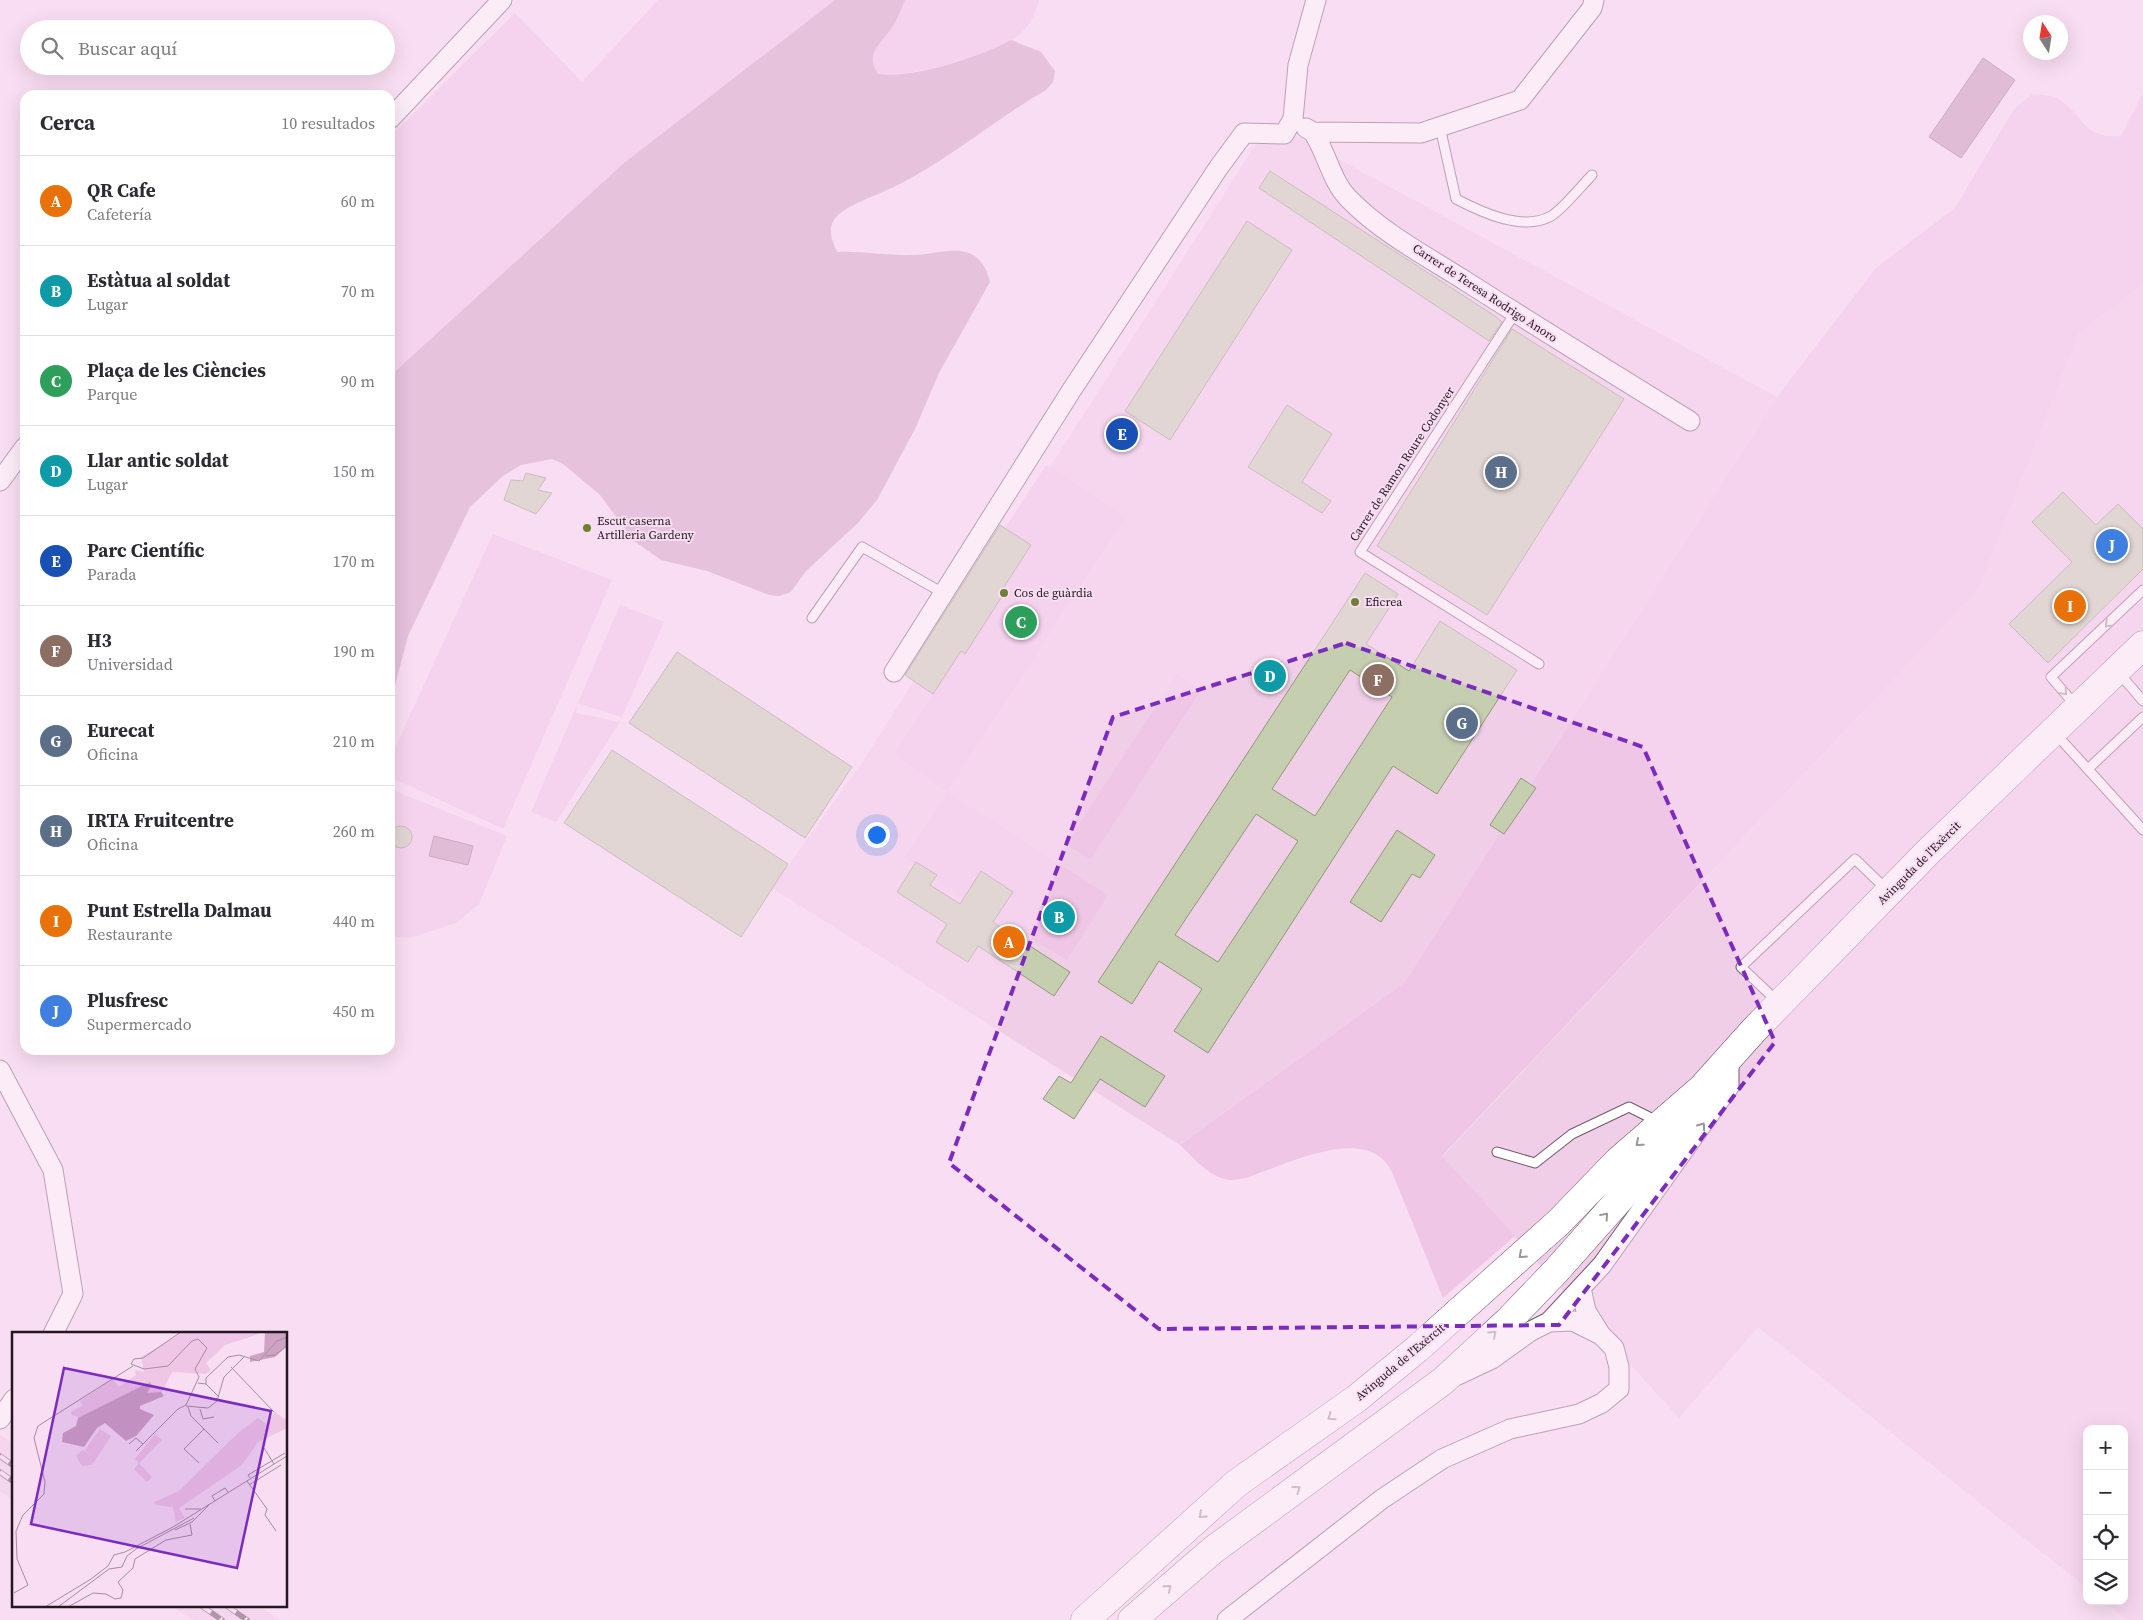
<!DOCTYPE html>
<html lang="es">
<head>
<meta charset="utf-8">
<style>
  body { margin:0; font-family:"Source Serif 4",serif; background:#f2f2f3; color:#2b2b33 }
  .controls { position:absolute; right:15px; bottom:15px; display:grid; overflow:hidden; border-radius:10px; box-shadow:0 5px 20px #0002 }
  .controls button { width:45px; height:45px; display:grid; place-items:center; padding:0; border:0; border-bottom:1px solid #e1e1e2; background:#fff; color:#2b2b33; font:25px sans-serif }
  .compass { position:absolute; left:2023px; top:15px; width:45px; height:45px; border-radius:50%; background:#fff; box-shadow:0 5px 20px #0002; rotate:348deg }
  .you { position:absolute; left:876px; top:834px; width:18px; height:18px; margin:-12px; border:4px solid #fff; border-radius:50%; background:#1a73e8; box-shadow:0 0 0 8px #1a73e833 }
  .badge { display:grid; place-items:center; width:32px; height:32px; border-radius:50%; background:#b45309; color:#fff; font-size:16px; font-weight:700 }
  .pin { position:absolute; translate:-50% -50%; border:2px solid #fff; box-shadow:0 1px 5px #0006 }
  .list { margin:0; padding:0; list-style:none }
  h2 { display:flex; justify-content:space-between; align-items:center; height:65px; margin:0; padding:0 20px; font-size:21px }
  h2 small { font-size:16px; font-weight:400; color:#7c7c81 }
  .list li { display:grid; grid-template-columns:32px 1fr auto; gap:15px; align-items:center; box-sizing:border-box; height:90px; padding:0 20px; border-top:1px solid #e1e1e2 }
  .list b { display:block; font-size:19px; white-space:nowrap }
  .list p { margin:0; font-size:16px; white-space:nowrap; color:#7c7c81 }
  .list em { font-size:16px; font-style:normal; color:#7c7c81 }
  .icon { flex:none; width:28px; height:28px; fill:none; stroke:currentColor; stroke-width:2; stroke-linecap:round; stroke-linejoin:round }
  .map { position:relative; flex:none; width:2143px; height:1620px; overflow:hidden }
  .search { position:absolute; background:#fff; box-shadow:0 5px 20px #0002; left:20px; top:20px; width:375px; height:55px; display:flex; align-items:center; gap:12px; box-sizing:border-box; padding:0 18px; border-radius:28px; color:#7c7c81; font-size:19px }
  .panel { position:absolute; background:#fff; box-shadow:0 5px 20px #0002; left:20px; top:90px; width:375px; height:965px; border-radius:15px }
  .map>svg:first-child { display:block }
  .built { fill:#f1cee8 }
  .green { fill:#f0c6e6 }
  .forest { fill:#cfa3c4 }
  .water { fill:#c095b6; stroke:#917089 }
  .building { fill:#c6ceb0; stroke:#90987b; fill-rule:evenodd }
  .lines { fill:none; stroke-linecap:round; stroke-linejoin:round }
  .service-casing { stroke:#71596b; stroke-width:11 }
  .minor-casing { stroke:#71596b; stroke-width:21 }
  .primary-casing { stroke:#71596b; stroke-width:29 }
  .service { stroke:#fff; stroke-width:9 }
  .minor { stroke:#fff; stroke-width:19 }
  .primary { stroke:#fff; stroke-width:28 }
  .rail-casing { stroke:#51434d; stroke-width:5.5 }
  .rail { stroke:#f9ddf2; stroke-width:4; stroke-dasharray:11; stroke-linecap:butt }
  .oneway { stroke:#9c979a }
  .marked { fill:none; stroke:#7b2cbf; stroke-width:4; stroke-dasharray:10 6; stroke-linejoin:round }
  .poi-dot { fill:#6f8131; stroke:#f9ddf2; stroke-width:2 }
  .labels { text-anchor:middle; stroke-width:4; stroke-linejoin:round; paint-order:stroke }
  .street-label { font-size:12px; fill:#22181f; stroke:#f9ddf2 }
  .poi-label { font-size:12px; fill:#22181f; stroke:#f9ddf2; text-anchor:start }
  .inset-road { fill:none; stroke:#a38e9e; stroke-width:1 }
  .view { fill:#7b2cbf; fill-opacity:0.15; stroke:#7b2cbf; stroke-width:2.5 }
  .inset-edge { fill:none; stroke:#22181f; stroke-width:2.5 }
</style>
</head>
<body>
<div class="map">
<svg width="2143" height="1620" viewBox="0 0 2143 1620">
  <rect width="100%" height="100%" fill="#f9ddf2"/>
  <!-- built -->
  <path class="built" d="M 1270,122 L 1777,397 L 1405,982 L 1180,1145 L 772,888 L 863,761 Z
    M 2143,284 L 2143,1620 L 2127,1620 L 2103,1601 L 2124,1601 L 2124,1429 L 2087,1429 L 2087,1588 L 1758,1327 L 1679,1418 L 1442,1157 L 1978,590 L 2079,333 Z
    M 0,1435 L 14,1444 L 14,1501 L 0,1491 Z
    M 172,1606 L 259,1606 L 280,1620 L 193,1620 Z"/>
  <!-- green -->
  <path class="green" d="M 658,0 L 835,0 L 624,163 L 390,376 L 390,137 L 515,13 L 582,82 Z
    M 905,0 L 1039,0 C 1036,12 1030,25 1021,33 C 997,55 910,78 878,74 C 865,53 878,46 891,29 C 897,21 901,10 905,0 Z
    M 2143,93 L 2143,284 L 2079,333 L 1978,590 L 1442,1156 L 1515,1236 L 1443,1298 L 1392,1172 C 1389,1167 1385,1160 1380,1157 C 1349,1134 1290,1163 1259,1173 C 1250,1177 1234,1182 1225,1179 C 1206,1174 1194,1158 1180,1145 L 1405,982 L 1777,397 L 1876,268 L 1955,208 L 2014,109 L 2031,95 C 2083,90 2071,141 2121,136 Z
    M 1046,465 L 1125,517 L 947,792 L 1108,895 L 1067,960 L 959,896 L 905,857 L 947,792 L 894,754 L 961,651 L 965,653 L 1006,590 L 1004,587 L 1005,528 Z
    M 493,534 L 612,580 L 503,829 L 390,777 L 390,759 Z
    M 620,605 L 664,622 L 622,717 L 577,703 L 576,713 L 620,722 L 556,822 L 531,812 Z
    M 1177,674 L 1201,690 L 1090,860 L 1066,844 Z
    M 390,789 L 507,836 L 479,904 L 456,923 L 410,938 L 390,936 Z"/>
  <!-- forest -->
  <path class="forest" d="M 835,0 L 905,0 C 901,10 897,21 891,29 C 879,46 865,53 878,74 C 913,79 980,57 1011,40 L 1041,52 L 1055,71 L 1053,82 L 1046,90 C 994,120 949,160 894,187 C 878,195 844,205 834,220 C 827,230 833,242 837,252 C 863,251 889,256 914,255 C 930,255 949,248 965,252 C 980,255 987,269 990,282 L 939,373 L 915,429 L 877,500 L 858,523 L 806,571 L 791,592 L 779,596 L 769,595 L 707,571 L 661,560 L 634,541 L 600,495 L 563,464 L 552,459 L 521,465 L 503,476 L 470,507 L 408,636 L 390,705 L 390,376 L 624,163 Z"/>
  <!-- water -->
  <path class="water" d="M 1983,58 L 2015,80 L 1961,158 L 1929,137 Z
    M 434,836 L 473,846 L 468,865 L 429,856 Z"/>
  <!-- building -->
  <path class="building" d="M 1270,171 L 1495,316 L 1502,322 L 1489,341 L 1259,188 Z
    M 1247,221 L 1292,250 L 1170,440 L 1125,411 Z
    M 1512,329 L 1624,399 L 1487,615 L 1377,546 Z
    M 1287,405 L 1332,434 L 1302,482 L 1331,501 L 1322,513 L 1248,467 Z
    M 526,473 L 546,478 L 538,490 L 552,493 L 536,514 L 504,500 L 511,480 L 523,481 Z
    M 2063,492 L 2096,525 L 2118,504 L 2143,529 L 2143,569 L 2048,663 L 2009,624 L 2072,562 L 2032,522 Z
    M 1000,525 L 1031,545 L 1004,587 L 1006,590 L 965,654 L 961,651 L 933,694 L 905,675 Z
    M 1365,573 L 1398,594 L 1366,644 L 1409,671 L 1440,621 L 1517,670 L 1437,794 L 1393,766 L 1208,1053 L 1174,1031 L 1202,989 L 1159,961 L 1132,1004 L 1098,982 ZM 1350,670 L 1392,697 L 1315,816 L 1272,789 ZM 1256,814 L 1298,841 L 1218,962 L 1175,935 Z
    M 677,652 L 852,767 L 805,838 L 629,723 Z
    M 612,750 L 788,864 L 741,937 L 564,823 Z
    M 1521,778 L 1536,788 L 1504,834 L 1490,825 Z
    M390 837a11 11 0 1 1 22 0a11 11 0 1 1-22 0Z
    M 1397,830 L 1435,855 L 1420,878 L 1412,874 L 1381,922 L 1350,902 Z
    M 916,862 L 937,875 L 930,885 L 960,904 L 981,871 L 1013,892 L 993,922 L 1070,972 L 1054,996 L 978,946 L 968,962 L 936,942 L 947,924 L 897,892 Z
    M 1101,1036 L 1165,1076 L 1145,1107 L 1100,1079 L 1074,1119 L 1043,1099 L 1059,1076 L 1071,1083 Z"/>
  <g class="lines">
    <defs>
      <path id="service" d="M 1440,127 L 1456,199 C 1481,212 1523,232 1551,216 C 1562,210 1582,185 1592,175
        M 1515,313 L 1360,552 L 1539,664
        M 812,618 L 862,547 L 943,593
        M 2118,672 L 2143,701
        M 2076,706 L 2051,677 L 2143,590
        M 2055,733 L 2143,830
        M 2088,769 L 2143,717
        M 1778,1002 L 1741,967 L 1855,859 L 1887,890
        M 1497,1152 L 1535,1163 L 1572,1134 L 1629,1107 L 1657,1121"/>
      <path id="minor" d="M 390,119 L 502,0
        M 1306,128 L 1313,132 L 1421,133 L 1520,100 L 1592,8 L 1594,0
        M 1313,132 C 1327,153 1331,181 1349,199 C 1382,233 1428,257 1467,282 C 1541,329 1615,375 1690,421
        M 0,481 L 25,447
        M 894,672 L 1071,391 L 1219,167 L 1244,133 L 1284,134 L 1293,119 L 1298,65 L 1316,0
        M 0,1070 L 53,1170 L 73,1294 L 53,1334
        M 1549,1322 L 1573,1321 L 1601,1335
        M 1458,1375 L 1492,1359 L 1531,1331 L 1549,1322 L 1602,1265 L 1729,1087 L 1729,1058
        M 0,1419 L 14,1399
        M 1227,1620 L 1382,1499 L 1442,1459 L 1510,1429 L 1579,1414 L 1602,1403 L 1619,1389 L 1619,1367 L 1614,1348 L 1601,1335 L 1586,1311 L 1581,1288"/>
      <path id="primary" d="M 1085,1620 L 1237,1483 L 1356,1399 L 1417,1349 L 1559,1222 L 1618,1161 L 1702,1088 L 1754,1030 L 1928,852 L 2143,645
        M 1132,1620 L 1213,1550 L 1443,1381 L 1508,1321 L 1556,1271 L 1674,1138 L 1693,1104"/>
    </defs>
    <!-- service casing -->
    <use href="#service" class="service-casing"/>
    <!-- minor casing -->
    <use href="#minor" class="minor-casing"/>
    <!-- primary casing -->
    <use href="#primary" class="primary-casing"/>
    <!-- service -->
    <use href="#service" class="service"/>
    <!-- minor -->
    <use href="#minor" class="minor"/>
    <!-- primary -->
    <use href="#primary" class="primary"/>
    <defs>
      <path id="rail" d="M 0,1456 L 14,1466
        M 0,1472 L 14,1482
        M 202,1606 L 222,1620
        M 227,1606 L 247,1620"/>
    </defs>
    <!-- rail casing -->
    <use href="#rail" class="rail-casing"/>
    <!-- rail -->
    <use href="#rail" class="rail"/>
  </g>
  <!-- one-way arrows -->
  <defs><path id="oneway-chevron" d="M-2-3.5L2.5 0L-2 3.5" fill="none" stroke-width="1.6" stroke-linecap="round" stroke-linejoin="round" transform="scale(1.25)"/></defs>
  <g class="oneway">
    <use href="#oneway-chevron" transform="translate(2108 624) rotate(136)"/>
    <use href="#oneway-chevron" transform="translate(2064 692) rotate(49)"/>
    <use href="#oneway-chevron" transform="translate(1702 1126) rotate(-55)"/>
    <use href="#oneway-chevron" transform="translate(1639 1143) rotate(139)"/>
    <use href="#oneway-chevron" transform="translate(1605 1216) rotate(-48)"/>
    <use href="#oneway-chevron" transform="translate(1522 1255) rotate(138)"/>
    <use href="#oneway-chevron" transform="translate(1493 1334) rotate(-43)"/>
    <use href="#oneway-chevron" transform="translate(1331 1417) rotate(145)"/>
    <use href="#oneway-chevron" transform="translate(1297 1489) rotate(-36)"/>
    <use href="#oneway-chevron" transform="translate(1202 1515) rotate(138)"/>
    <use href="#oneway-chevron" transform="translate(1168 1588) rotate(-40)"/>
  </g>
  <!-- marked area -->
  <path d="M0 0H2143V1620H0ZM 1346,643 L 1643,747 L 1775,1042 L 1559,1325 L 1159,1329 L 949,1163 L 1113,717 Z" fill="#f9ddf2" fill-opacity=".55" fill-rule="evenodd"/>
  <path class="marked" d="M 1346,643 L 1643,747 L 1775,1042 L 1559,1325 L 1159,1329 L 949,1163 L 1113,717 Z"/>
  <!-- markers -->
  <g class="poi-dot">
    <circle cx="587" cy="528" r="5"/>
    <circle cx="1004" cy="593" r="5"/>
    <circle cx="1355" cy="602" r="5"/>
  </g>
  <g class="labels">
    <!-- street labels -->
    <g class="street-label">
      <text transform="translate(1485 293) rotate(33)" y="4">Carrer de Teresa Rodrigo Anoro</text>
      <text transform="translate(1402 464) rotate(-57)" y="4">Carrer de Ramon Roure Codonyer</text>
      <text transform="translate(1919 863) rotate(-45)" y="4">Avinguda de l'Exèrcit</text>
      <text transform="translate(1400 1362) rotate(-40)" y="4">Avinguda de l'Exèrcit</text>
    </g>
    <!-- poi labels -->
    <g class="poi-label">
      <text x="597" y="525">Escut caserna<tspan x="597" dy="14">Artilleria Gardeny</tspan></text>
      <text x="1014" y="597">Cos de guàrdia</text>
      <text x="1365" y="606">Eficrea</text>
    </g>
  </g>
  <!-- overview -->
  <g transform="translate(12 1332)">
    <rect width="275" height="275" fill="#f9ddf2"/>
    <path d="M 172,0 L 253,0 L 213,13 L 194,31 L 199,38 L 194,42 L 160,40 L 150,60 L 135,61 L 140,51 L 70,86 L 60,83 L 59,80 L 71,73 L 68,69 L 101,47 L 107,55 L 124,43 L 123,38 L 132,40 L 129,25 ZM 263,80 L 272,87 L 275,85 L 275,96 L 246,110 L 230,133 L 167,176 L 173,186 L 164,190 L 161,175 L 144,173 L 142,170 L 167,159 L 227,100 L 246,86 L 254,92 ZM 88,97 L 99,104 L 80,133 L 70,134 L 64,124 L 71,118 L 80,124 L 73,118 ZM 143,102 L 150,108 L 127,131 L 140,145 L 135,150 L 122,137 L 127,131 L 123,127 Z" fill="#f0c6e6"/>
    <path d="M 275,0 L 275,14 L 263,25 L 238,30 L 238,24 L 252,20 L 253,1 ZM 138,50 L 140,53 L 135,61 L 149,60 L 152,64 L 128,74 L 128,77 L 142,83 L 124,104 L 114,109 L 93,91 L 85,96 L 72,115 L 50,110 L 51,101 L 64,94 L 66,86 Z" fill="#cfa3c4"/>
    <path class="inset-road" d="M 169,0 L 131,26 L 122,27 L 119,32 L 132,37 L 156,34 L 180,9 L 186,7 L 195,16 L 183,37 L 187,45M 254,24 L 263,23 L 275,14M 219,35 L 262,80M 186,51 L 194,52 L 194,46 L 216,25 L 227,23 L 247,29 L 265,9 L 275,5M 194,52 L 207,65M 174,74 L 196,76 L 205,69 L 212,45 L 232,25M 176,75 L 179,84 L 206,111M 188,77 L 191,87 L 202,85M 117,112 L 124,106 L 131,112M 252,116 L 262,132M 124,119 L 166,77 L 174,73 L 187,45M 187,131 L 172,117 L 192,97M 238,146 L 236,143 L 273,121M 235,149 L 255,177 L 253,183 L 264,199M 237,153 L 269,133M 203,169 L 200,164 L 213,156 L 216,160M 173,177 L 189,177M 163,198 L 180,190 L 197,173M 2,261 L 16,253 L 5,227 L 4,199 L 11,183 L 32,162 L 33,150 L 22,106 L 26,94 L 121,34M 33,275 L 79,247 L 96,234 L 102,223 L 113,220 L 161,195 L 275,124M 46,275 L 97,237 L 110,235 L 115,224 L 124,217 L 182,186M 56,275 L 81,261 L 94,262 L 103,267 L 109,266 L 111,258 L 106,250 L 121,236 L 123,227 L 154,208 L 180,203 L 178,192"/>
    <path class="view" d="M 52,36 L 259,79 L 225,236 L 19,192 Z"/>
    <rect width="275" height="275" class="inset-edge"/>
  </g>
</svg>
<div class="controls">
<button>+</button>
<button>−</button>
<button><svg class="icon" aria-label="locate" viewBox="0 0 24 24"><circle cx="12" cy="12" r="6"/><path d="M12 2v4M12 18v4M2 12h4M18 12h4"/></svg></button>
<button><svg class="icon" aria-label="layers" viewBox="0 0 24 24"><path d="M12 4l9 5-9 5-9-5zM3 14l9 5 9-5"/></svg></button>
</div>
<svg class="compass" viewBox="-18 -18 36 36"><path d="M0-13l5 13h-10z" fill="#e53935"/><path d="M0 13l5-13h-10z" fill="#7c7c81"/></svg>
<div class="you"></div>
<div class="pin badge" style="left:1009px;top:942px;background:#e8710a">A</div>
<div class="pin badge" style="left:1059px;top:917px;background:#0f9aa8">B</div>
<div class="pin badge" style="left:1021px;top:622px;background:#2e9e5b">C</div>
<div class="pin badge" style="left:1270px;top:676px;background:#0f9aa8">D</div>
<div class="pin badge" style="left:1122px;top:434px;background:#1a4fb4">E</div>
<div class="pin badge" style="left:1378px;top:680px;background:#8d6e63">F</div>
<div class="pin badge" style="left:1462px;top:723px;background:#5c6f8a">G</div>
<div class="pin badge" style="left:1501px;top:472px;background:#5c6f8a">H</div>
<div class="pin badge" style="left:2070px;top:606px;background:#e8710a">I</div>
<div class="pin badge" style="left:2112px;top:545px;background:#3f7fe0">J</div>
<div class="search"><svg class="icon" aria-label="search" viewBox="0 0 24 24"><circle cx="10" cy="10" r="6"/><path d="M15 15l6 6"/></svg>Buscar aquí</div>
<section class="panel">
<h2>Cerca<small>10 resultados</small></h2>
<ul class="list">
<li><span class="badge" style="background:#e8710a">A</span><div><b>QR Cafe</b><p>Cafetería</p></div><em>60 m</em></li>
<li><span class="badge" style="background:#0f9aa8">B</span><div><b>Estàtua al soldat</b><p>Lugar</p></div><em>70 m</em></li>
<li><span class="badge" style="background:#2e9e5b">C</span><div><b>Plaça de les Ciències</b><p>Parque</p></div><em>90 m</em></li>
<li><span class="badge" style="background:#0f9aa8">D</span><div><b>Llar antic soldat</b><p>Lugar</p></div><em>150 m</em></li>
<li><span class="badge" style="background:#1a4fb4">E</span><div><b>Parc Científic</b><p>Parada</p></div><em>170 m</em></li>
<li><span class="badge" style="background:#8d6e63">F</span><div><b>H3</b><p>Universidad</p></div><em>190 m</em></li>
<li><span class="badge" style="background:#5c6f8a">G</span><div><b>Eurecat</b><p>Oficina</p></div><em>210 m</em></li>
<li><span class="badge" style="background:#5c6f8a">H</span><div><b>IRTA Fruitcentre</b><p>Oficina</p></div><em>260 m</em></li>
<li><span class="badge" style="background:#e8710a">I</span><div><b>Punt Estrella Dalmau</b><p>Restaurante</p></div><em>440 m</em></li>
<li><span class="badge" style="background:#3f7fe0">J</span><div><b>Plusfresc</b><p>Supermercado</p></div><em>450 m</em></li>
</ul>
</section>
</div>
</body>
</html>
